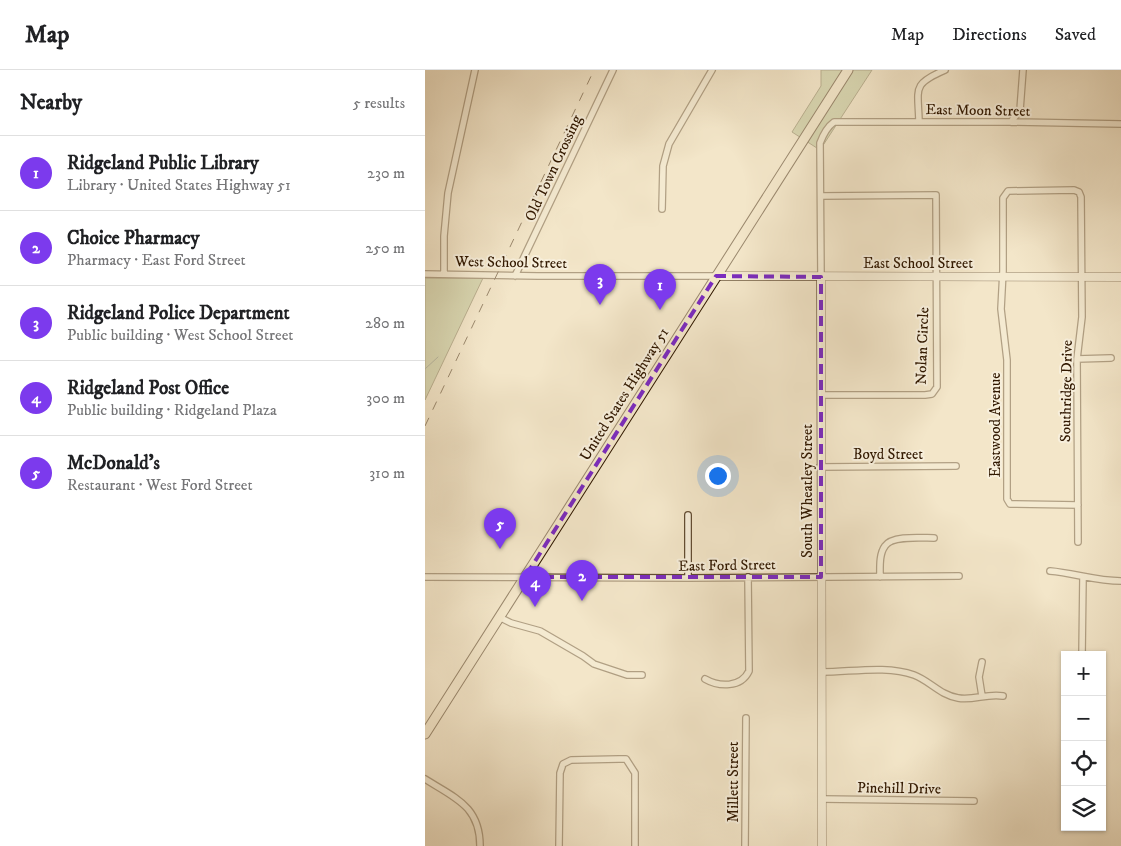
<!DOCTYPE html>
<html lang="en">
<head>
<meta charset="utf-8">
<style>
  body { margin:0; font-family:"IM FELL DW Pica",serif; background:#f2f2f2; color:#202124 }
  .controls { position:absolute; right:15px; bottom:15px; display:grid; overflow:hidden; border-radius:0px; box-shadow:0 1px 4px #0004 }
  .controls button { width:45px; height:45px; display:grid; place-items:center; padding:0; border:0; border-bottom:1px solid #e0e0e0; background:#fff; color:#202124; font:25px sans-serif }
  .you { position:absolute; left:292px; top:405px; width:18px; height:18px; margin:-12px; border:4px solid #fff; border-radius:50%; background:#1a73e8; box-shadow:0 0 0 8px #1a73e833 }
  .badge { display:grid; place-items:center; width:32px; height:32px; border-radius:50%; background:#7c3aed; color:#fff; font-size:16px; font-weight:700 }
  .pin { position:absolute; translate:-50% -41px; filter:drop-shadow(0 1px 2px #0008) }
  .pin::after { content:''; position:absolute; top:26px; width:18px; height:15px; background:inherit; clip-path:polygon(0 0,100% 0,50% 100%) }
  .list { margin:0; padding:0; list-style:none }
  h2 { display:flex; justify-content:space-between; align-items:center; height:65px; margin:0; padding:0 20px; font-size:21px }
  h2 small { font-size:16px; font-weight:400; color:#757577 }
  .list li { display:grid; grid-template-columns:32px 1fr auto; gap:15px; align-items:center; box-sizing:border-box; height:75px; padding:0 20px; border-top:1px solid #e0e0e0 }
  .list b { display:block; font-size:19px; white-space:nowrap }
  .list p { margin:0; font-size:16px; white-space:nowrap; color:#757577 }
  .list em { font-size:16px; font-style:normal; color:#757577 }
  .icon { flex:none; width:28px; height:28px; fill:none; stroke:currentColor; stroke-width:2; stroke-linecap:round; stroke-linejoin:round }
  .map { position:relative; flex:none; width:696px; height:776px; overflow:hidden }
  header { display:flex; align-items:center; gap:30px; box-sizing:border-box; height:70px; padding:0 25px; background:#fff; border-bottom:1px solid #e0e0e0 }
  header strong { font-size:24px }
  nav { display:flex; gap:28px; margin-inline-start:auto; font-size:18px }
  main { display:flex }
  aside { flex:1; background:#fff }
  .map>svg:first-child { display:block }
  .park { fill:#bac597; stroke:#766e4c }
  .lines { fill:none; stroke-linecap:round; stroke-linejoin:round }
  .stream { stroke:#717c6f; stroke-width:1 }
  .street-casing { stroke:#624c32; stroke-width:8 }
  .secondary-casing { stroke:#311800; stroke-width:9 }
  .primary-casing { stroke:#311800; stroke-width:11 }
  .street { stroke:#f7efdc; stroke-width:5.5 }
  .secondary { stroke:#f7efdc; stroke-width:8 }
  .primary { stroke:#f3e6c9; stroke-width:9 }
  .rail { stroke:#311800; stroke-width:1; stroke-dasharray:9 9; stroke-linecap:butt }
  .marked { fill:none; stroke:#7b2cbf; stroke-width:4; stroke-dasharray:10 6; stroke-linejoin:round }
  .labels { text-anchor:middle; stroke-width:4; stroke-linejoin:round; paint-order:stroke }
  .street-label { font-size:15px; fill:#311800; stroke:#f7efdc }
</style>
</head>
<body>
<header>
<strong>Map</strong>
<nav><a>Map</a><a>Directions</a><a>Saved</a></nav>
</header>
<main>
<aside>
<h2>Nearby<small>5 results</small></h2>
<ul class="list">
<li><span class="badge">1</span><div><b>Ridgeland Public Library</b><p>Library · United States Highway 51</p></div><em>230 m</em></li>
<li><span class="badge">2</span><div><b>Choice Pharmacy</b><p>Pharmacy · East Ford Street</p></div><em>250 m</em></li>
<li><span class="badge">3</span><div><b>Ridgeland Police Department</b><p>Public building · West School Street</p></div><em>280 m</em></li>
<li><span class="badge">4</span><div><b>Ridgeland Post Office</b><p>Public building · Ridgeland Plaza</p></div><em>300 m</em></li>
<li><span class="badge">5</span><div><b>McDonald's</b><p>Restaurant · West Ford Street</p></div><em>310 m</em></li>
</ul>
</aside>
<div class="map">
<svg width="696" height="776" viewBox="0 0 696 776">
  <rect width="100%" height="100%" fill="#f3e6c9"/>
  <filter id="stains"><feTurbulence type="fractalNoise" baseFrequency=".004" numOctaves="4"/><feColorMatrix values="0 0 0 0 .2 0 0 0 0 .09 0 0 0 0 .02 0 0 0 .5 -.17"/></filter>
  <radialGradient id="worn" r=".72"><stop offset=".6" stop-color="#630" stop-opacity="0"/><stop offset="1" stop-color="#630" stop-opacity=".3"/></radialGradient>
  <!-- park -->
  <path class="park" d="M 396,0 L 447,0 L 395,80 L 367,62 L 396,16 Z
    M 0,208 L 58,208 L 0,330 Z"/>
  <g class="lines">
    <!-- stream -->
    <path class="stream" d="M 0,299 L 13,287"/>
    <defs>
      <path id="street" d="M 494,51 C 493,18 487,14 520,0
        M 586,52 L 595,40 L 598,0
        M 237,139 L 238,96 L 244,74 L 287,0
        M 0,204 L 113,206 L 291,206
        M 19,204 L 19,166 L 23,123 L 50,0
        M 90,206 L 188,0
        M 396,207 L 395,73 C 398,65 402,57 409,52 L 586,52 L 696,54
        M 652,289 L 686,288
        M 396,325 L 500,325 L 507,324 L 512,317 L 511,125 L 396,126
        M 395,397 L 531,396
        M 653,472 L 652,289 L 657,247 L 656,127 L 654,122 L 649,120 L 583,121 L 578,128 L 578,201 L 576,239 L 582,290 L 582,429 L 585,434 L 653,435
        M 625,501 C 649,503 671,511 696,511
        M 0,507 L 263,508 L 534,506
        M 455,507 C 455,497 454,484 460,476 C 467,465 497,468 509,468
        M 263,508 L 263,445
        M 74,547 L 86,553 L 115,561 L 158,586 L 169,594 L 202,605 L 217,605
        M 657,585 L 658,507
        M 397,602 C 427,602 461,595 489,605 C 505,611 515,625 533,628 C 548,631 562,623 578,626
        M 280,609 C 294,617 316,618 324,601 L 323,507
        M 557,626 L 554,607 L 557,592
        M 0,709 C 30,728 55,736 55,776
        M 398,729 L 549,731
        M 134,776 L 135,703 L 138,694 L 146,690 L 194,689 L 201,689 L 210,703 L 210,776
        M 320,776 L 321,648"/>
      <path id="secondary" d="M 291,206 L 696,207
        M 396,207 L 397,776"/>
      <path id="primary" d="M 0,664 L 423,0"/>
    </defs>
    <!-- street casing -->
    <use href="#street" class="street-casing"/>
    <!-- secondary casing -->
    <use href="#secondary" class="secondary-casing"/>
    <!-- primary casing -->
    <use href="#primary" class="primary-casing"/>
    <!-- street -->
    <use href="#street" class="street"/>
    <!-- secondary -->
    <use href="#secondary" class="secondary"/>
    <!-- primary -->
    <use href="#primary" class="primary"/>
    <!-- rail -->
    <path class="rail" d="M 0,356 L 169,0"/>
  </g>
  <!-- marked area -->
  <path d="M0 0H696V776H0ZM 291,206 L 396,207 L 396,507 L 100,507 Z" fill="#f3e6c9" fill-opacity=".55" fill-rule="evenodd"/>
  <path class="marked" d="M 291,206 L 396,207 L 396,507 L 100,507 Z"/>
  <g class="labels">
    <!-- street labels -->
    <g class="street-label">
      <text transform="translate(553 40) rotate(1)" y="5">East Moon Street</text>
      <text transform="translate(128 98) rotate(-65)" y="5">Old Town Crossing</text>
      <text transform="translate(86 192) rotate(1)" y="5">West School Street</text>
      <text x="493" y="198">East School Street</text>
      <text transform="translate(497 276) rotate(-88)" y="5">Nolan Circle</text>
      <text transform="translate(641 321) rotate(-89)" y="5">Southridge Drive</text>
      <text transform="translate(199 324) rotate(-58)" y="5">United States Highway 51</text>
      <text transform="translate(570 355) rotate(-90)" y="5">Eastwood Avenue</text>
      <text x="463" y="389">Boyd Street</text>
      <text transform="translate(382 421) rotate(-90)" y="5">South Wheatley Street</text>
      <text transform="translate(302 495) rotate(-1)" y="5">East Ford Street</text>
      <text transform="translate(308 712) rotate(-90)" y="5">Millett Street</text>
      <text transform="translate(474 718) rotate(1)" y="5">Pinehill Drive</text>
    </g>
  </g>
  <rect width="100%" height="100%" filter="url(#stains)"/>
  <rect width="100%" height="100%" fill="url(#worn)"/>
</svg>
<div class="controls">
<button>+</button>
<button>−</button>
<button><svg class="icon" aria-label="locate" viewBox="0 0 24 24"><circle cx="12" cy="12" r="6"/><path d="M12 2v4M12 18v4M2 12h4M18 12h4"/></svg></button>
<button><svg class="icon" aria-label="layers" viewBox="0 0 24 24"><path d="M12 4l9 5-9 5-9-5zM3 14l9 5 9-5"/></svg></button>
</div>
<div class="you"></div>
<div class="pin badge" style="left:235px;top:240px">1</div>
<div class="pin badge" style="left:157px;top:531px">2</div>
<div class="pin badge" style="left:175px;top:235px">3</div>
<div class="pin badge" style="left:110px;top:537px">4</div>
<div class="pin badge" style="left:75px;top:479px">5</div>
</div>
</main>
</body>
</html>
